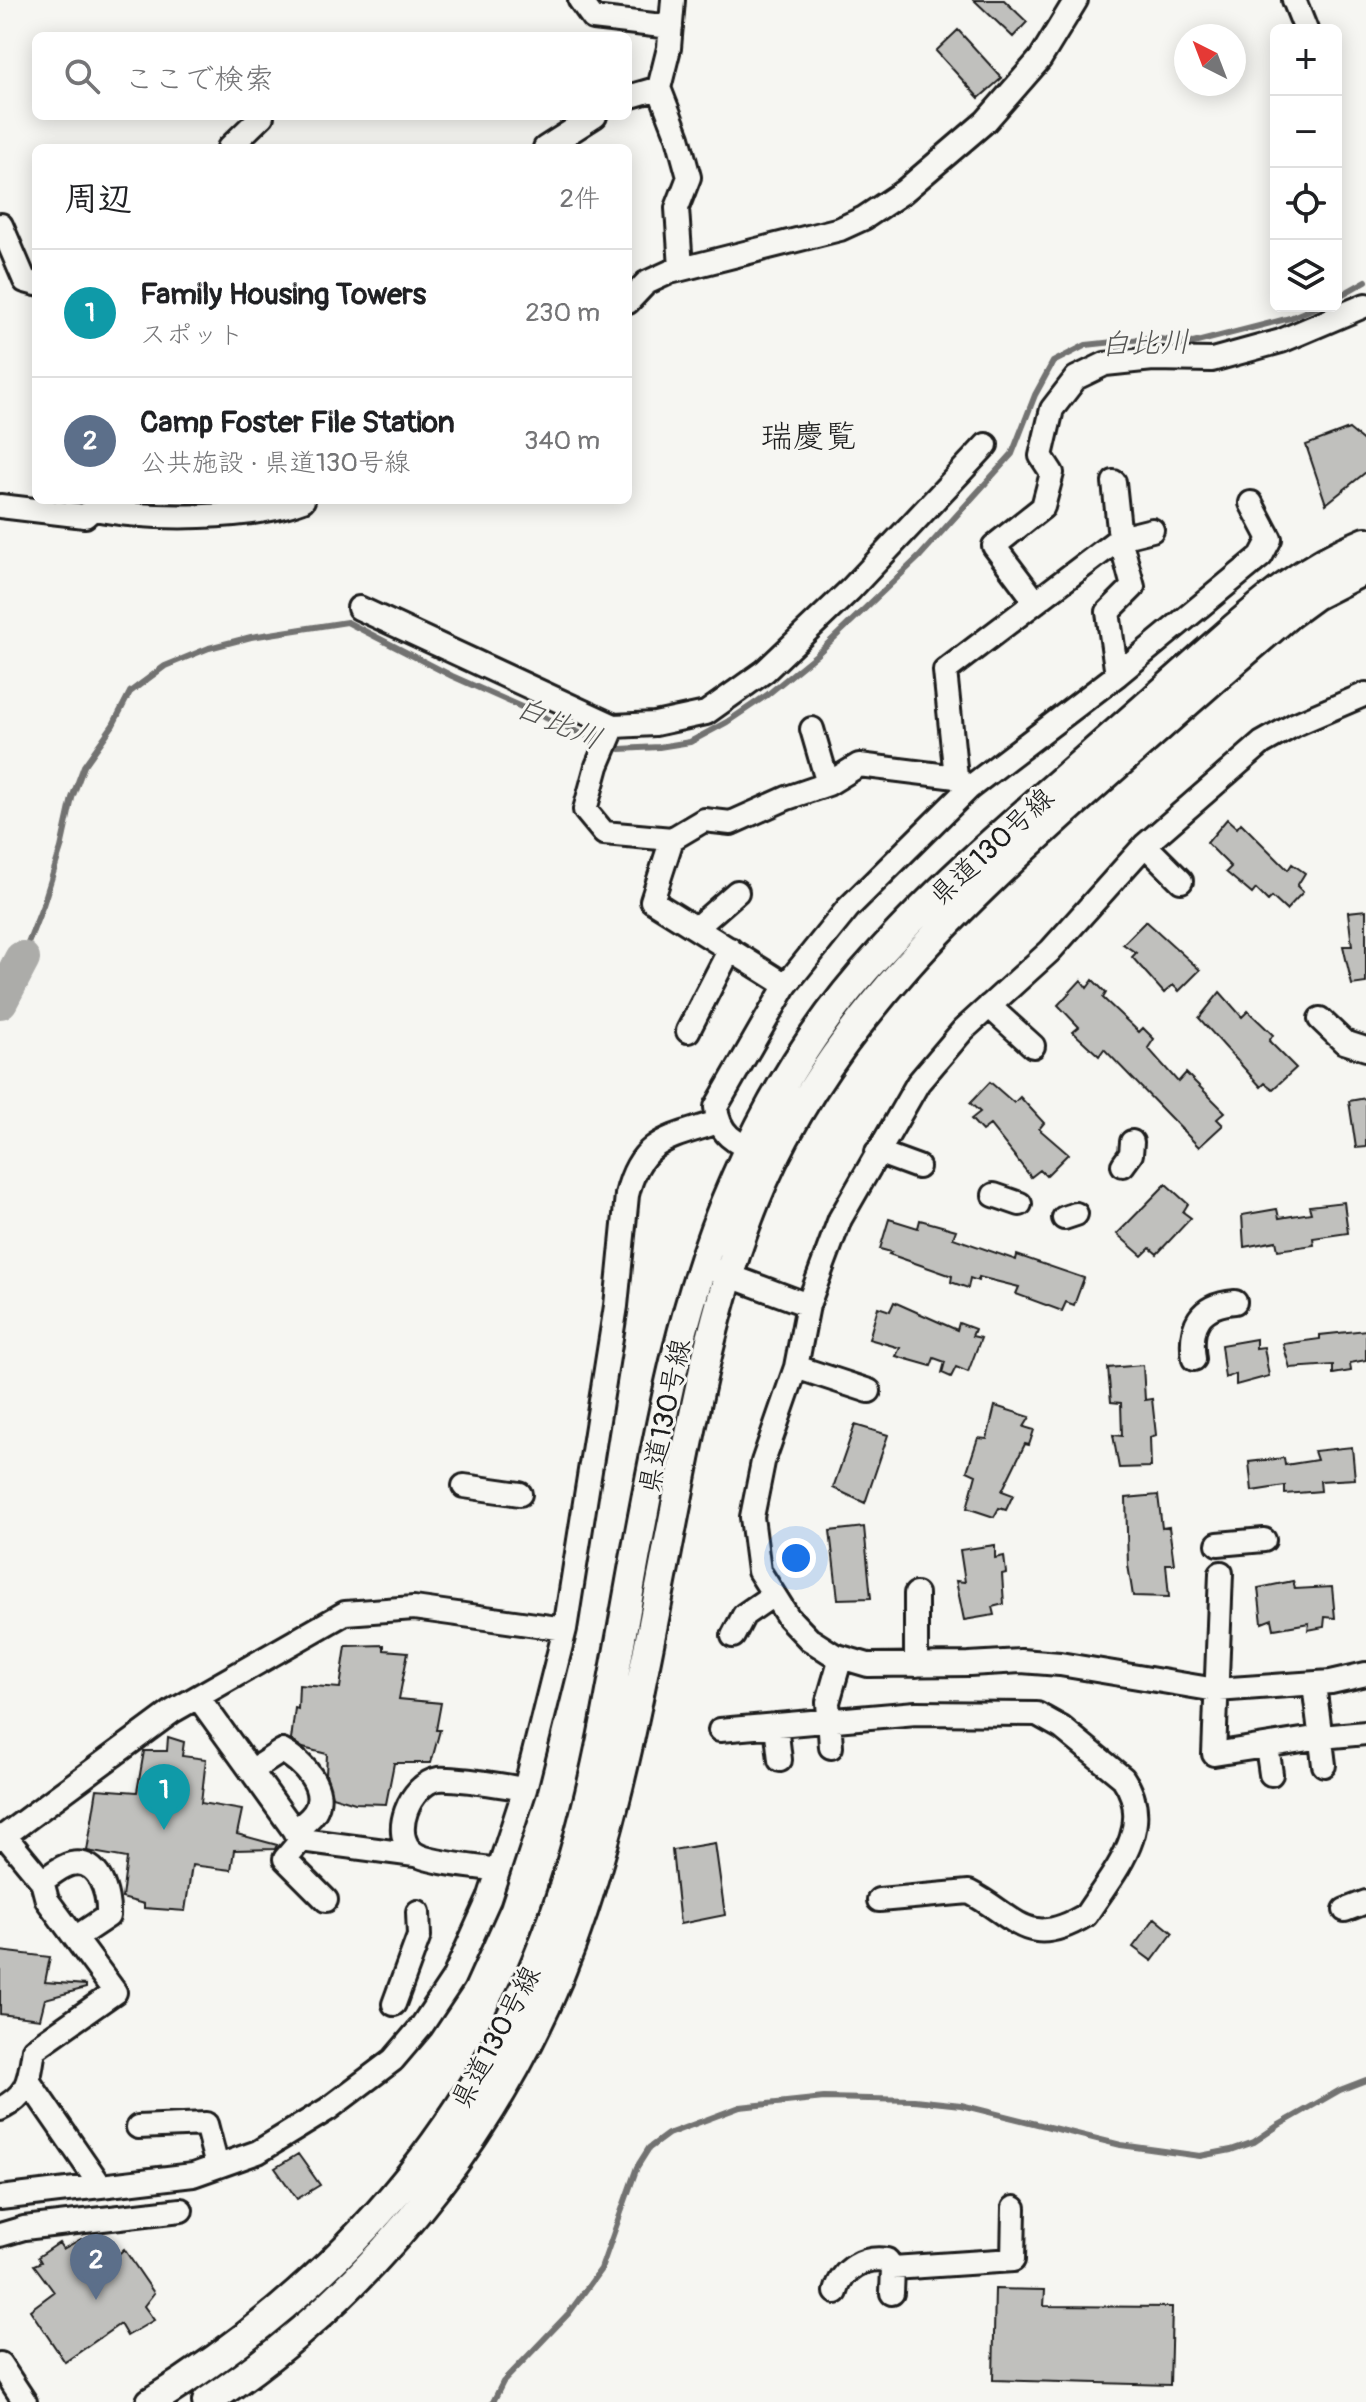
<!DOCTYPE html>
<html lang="ja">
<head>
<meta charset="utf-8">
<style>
  body { margin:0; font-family:Pangolin,"Klee One",sans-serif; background:#f2f2f2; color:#202124 }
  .controls { position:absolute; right:24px; top:24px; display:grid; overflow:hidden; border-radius:12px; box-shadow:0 4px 20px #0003 }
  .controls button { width:72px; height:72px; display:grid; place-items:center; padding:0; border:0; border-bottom:2px solid #e0e0e0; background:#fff; color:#202124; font:40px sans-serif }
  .compass { position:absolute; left:1174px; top:24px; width:72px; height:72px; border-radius:50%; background:#fff; box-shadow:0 4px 20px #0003; rotate:318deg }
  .you { position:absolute; left:796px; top:1558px; width:28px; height:28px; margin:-20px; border:6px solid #fff; border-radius:50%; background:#1a73e8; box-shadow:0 0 0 12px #1a73e833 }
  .badge { display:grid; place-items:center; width:52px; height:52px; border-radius:50%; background:#111827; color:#fff; font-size:26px; font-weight:700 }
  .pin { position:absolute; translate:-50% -66px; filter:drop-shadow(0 2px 4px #0008) }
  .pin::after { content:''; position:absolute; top:42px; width:28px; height:24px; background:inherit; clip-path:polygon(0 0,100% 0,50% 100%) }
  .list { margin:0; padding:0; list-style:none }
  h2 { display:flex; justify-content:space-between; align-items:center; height:104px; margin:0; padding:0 32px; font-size:34px }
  h2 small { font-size:26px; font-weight:400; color:#757577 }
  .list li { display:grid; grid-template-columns:52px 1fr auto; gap:24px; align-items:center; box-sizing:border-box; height:128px; padding:0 32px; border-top:2px solid #e0e0e0 }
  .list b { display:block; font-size:30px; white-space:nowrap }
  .list p { margin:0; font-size:26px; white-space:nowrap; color:#757577 }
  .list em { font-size:26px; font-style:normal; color:#757577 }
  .icon { flex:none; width:44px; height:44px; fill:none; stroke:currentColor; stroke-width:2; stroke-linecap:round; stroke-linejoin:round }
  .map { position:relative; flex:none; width:1366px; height:2402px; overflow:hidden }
  .search { position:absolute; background:#fff; box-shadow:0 4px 20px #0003; left:32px; top:32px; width:600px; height:88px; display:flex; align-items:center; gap:20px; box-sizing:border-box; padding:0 28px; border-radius:12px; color:#757577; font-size:30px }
  .panel { position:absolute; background:#fff; box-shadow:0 4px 20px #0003; left:32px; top:144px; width:600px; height:360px; border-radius:12px }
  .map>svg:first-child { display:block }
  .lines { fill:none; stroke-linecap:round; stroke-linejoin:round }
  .stream { stroke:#727271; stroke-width:6 }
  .river { stroke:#acaca9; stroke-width:36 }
  .building { fill:#c0c0bd; stroke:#1c1c1c; stroke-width:2 }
  .minor-casing { stroke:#1c1c1c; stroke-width:28 }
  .major-casing { stroke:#1c1c1c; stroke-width:34 }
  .minor { stroke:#f6f6f2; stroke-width:22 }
  .major { stroke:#f6f6f2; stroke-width:28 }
  .labels { text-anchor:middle; stroke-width:6; stroke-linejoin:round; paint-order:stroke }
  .street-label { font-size:28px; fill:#1c1c1c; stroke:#f6f6f2 }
  .water-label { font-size:30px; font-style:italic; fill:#565654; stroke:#f6f6f2 }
  .quarter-label { font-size:32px; fill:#1c1c1c; stroke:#f6f6f2 }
</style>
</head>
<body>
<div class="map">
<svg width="1366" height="2402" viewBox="0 0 1366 2402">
  <rect width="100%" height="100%" fill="#f6f6f2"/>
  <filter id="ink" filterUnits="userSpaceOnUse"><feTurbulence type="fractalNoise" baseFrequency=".0125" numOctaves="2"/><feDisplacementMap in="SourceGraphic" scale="16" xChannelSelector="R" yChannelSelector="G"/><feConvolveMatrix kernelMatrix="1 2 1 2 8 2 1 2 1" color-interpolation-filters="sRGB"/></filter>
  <g filter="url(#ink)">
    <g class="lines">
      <!-- stream -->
      <path class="stream" d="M 1336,298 L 1366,281
        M 611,746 L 620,749 L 659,747 L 690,742 L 727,722 L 767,695 L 816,655 L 919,557 L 1012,454 L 1035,395 L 1053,362 L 1086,345 L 1151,338 L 1193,343 L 1290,318 L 1319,306
        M 22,959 L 43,905 L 61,848 L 72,798 L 84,766 L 113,725 L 130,692 L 165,666 L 209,648 L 251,637 L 347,622 L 452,676 L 600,742
        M 493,2402 L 503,2382 L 569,2313 L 601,2269 L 637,2167 L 649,2148 L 668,2134 L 740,2107 L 824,2098 L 914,2100 L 961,2105 L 1121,2145 L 1200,2156 L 1231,2150 L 1254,2142 L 1279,2125 L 1340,2090 L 1366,2080"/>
      <!-- river -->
      <path class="river" d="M 0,1001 L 22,959"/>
    </g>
    <!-- building -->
    <path class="building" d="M 974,0 L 1004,0 L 1027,22 L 1013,37 Z
      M 958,30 L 1002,78 L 979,98 L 936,51 Z
      M 1349,429 L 1366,443 L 1366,472 L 1326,504 L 1306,445 Z
      M 1227,819 L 1237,828 L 1241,823 L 1288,870 L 1292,864 L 1305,873 L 1297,886 L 1303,892 L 1286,910 L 1272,897 L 1268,901 L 1256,889 L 1252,894 L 1226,872 L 1231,867 L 1207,843 Z
      M 1366,910 L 1366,983 L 1352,985 L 1343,946 L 1352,946 L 1348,912 Z
      M 1146,921 L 1200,970 L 1179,991 L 1173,985 L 1164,993 L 1132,957 L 1136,953 L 1123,944 Z
      M 1081,980 L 1087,988 L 1093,980 L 1106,993 L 1103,998 L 1139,1032 L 1143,1028 L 1154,1039 L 1148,1048 L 1178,1082 L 1186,1073 L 1225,1112 L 1217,1119 L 1223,1125 L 1199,1147 L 1104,1049 L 1099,1056 L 1073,1032 L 1079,1027 L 1058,1005 Z
      M 1220,992 L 1242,1017 L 1248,1011 L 1273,1035 L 1269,1041 L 1296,1068 L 1273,1089 L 1265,1083 L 1261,1087 L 1199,1018 Z
      M 990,1082 L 1014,1103 L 1020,1097 L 1044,1123 L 1039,1129 L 1068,1154 L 1046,1176 L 1040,1170 L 1031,1177 L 990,1125 L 982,1131 L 971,1119 L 980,1112 L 970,1103 Z
      M 1366,1098 L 1366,1147 L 1356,1148 L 1349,1101 Z
      M 1166,1184 L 1188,1204 L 1183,1212 L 1191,1218 L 1157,1254 L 1150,1248 L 1142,1256 L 1117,1234 Z
      M 1344,1202 L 1348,1233 L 1313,1238 L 1314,1245 L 1278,1250 L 1276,1241 L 1244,1247 L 1242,1215 L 1277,1209 L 1279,1218 L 1311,1213 L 1309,1206 Z
      M 889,1219 L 918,1228 L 920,1220 L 956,1230 L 953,1238 L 1016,1260 L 1017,1255 L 1084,1278 L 1074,1305 L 1066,1302 L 1062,1311 L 1016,1294 L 1019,1287 L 979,1277 L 978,1281 L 970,1278 L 968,1288 L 951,1282 L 952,1276 L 889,1254 L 891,1252 L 880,1249 Z
      M 894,1302 L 957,1330 L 959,1323 L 975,1329 L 972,1336 L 981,1338 L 968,1372 L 956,1367 L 951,1377 L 942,1373 L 945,1362 L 934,1358 L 931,1366 L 896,1356 L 900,1348 L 869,1339 L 878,1307 L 890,1311 Z
      M 1366,1330 L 1366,1360 L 1350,1363 L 1351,1371 L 1333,1374 L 1333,1365 L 1290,1368 L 1283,1344 L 1320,1339 L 1320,1335 Z
      M 1256,1339 L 1256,1348 L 1264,1347 L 1269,1376 L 1236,1385 L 1236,1374 L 1225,1378 L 1221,1345 Z
      M 1143,1365 L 1145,1400 L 1152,1399 L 1156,1435 L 1150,1437 L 1151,1467 L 1119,1468 L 1113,1435 L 1122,1436 L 1121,1403 L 1111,1402 L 1108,1368 Z
      M 995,1406 L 1030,1417 L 1024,1427 L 1034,1430 L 1029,1445 L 1025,1444 L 1002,1491 L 1013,1495 L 1006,1510 L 999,1508 L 994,1517 L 967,1508 L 976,1475 L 967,1471 L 978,1438 L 987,1439 Z
      M 855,1425 L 888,1435 L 865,1503 L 833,1488 Z
      M 1352,1447 L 1355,1479 L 1320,1481 L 1321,1491 L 1285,1494 L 1285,1486 L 1252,1491 L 1249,1462 L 1284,1458 L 1285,1465 L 1317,1460 L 1314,1451 Z
      M 1158,1495 L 1162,1528 L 1169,1527 L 1174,1564 L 1166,1564 L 1169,1597 L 1133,1596 L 1128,1565 L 1126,1498 Z
      M 864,1527 L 871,1598 L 838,1599 L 830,1531 Z
      M 995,1545 L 995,1558 L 1004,1556 L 1006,1573 L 1002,1574 L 1004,1604 L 992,1607 L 994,1615 L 964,1620 L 956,1581 L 965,1582 L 960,1550 Z
      M 1293,1581 L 1295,1589 L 1332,1587 L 1335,1618 L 1325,1617 L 1324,1627 L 1308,1630 L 1309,1623 L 1274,1629 L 1272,1619 L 1262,1623 L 1258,1588 Z
      M 384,1645 L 384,1650 L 408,1652 L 399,1699 L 441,1703 L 436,1730 L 440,1730 L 431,1763 L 394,1763 L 386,1804 L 355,1803 L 332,1796 L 326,1774 L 327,1754 L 303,1748 L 291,1740 L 295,1708 L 298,1709 L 299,1685 L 340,1688 L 346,1646 Z
      M 168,1737 L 184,1742 L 182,1756 L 206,1759 L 201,1803 L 242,1810 L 237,1834 L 277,1845 L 275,1849 L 234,1850 L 231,1870 L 192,1865 L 185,1911 L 144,1908 L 144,1904 L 122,1898 L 127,1858 L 87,1851 L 97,1789 L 137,1792 L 144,1751 L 167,1751 Z
      M 715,1843 L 725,1915 L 680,1924 L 672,1850 Z
      M 1155,1918 L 1173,1933 L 1152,1961 L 1133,1947 Z
      M 0,1951 L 50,1957 L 45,1982 L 86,1985 L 86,1988 L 45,1999 L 40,2019 L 0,2014 Z
      M 298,2154 L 320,2185 L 297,2199 L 275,2168 Z
      M 81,2239 L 103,2269 L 124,2249 L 154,2293 L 144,2306 L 154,2320 L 127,2336 L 120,2324 L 65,2362 L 30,2310 L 54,2292 L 34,2265 L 41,2262 L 38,2257 L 59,2243 L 63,2249 Z
      M 995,2289 L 1045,2290 L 1044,2306 L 1172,2307 L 1170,2385 L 993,2380 Z"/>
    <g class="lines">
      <defs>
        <path id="minor" d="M 580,0 L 593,18 L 671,27
          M 1294,0 L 1306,30
          M 659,88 L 678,137 L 689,177 L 677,208 L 681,268
          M 628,97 L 659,88 L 669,48 L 673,0
          M 229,148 L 262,116
          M 545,148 L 595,116
          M 1,225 L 25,281 L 36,284
          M 628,302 L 646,283 L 670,272 L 840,229 L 864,218 L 903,192 L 986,121 L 1040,59 L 1076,0
          M 1114,482 L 1120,538 L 1152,530
          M 0,506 L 85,516 L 103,500
          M 95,509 C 149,520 252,520 303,500
          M 1036,602 L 994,546 L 1043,507 L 1052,473 L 1041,456 L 1052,409 L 1076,378 L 1105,364 L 1153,359 L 1212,360 L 1281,341 L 1366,305
          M 359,608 L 614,726
          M 1366,694 L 1296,724 L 1262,743 L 1145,845 L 1050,951 L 963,1030 L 918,1083 L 840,1219 L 808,1305 L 796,1367 L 763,1462 L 752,1517 L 759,1571 L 788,1617 L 809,1639 L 834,1655 L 868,1665 L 969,1664 L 1021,1661 L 1060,1664 L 1216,1690 L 1331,1682 L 1366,1674
          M 812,729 L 828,784
          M 965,785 L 956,777 L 945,671 L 1120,538 L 1133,587 L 1108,612 L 1117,675
          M 672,839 L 604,833 L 585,810 L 597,766 L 614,726 L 655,724 L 706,713 L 765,671 L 851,589 L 986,445
          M 1145,845 L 1181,881
          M 696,928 L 737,892
          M 786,985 L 652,901 L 672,839 L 704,820 L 731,823 L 787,798 L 828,784 L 859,765 L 956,777
          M 989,1006 L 1033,1046
          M 1320,1019 L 1344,1042 L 1366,1049
          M 688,1031 L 730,949
          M 877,1152 L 918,1167
          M 762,1154 C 737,1143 719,1137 716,1107 L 786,985 L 848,908 L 969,788 L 1117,675 L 1261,556 L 1270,539 L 1251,503
          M 1123,1165 L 1131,1154 L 1132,1142
          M 994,1195 L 1020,1204
          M 1064,1218 L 1076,1214
          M 714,1270 L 808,1305
          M 1194,1359 C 1189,1325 1199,1305 1235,1302
          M 796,1367 L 869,1391
          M 464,1486 L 520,1494
          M 1218,1544 L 1264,1540
          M 1221,1573 L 1214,1754 L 1321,1737 L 1366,1733
          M 916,1594 L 916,1665
          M 733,1636 L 744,1615 L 773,1595
          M 1314,1684 L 1324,1765
          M 198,1697 L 301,1840 L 415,1855
          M 776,1725 L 780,1760
          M 720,1730 L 916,1713 L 1037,1714 L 1062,1728 L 1123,1778 C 1157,1827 1113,1873 1086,1915 C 1027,1951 1016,1916 969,1892 L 879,1900
          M 1267,1746 L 1271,1774
          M 831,1747 L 828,1702 L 841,1657
          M 251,1771 L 282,1751 C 301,1761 330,1788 314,1813 C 309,1820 301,1826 294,1831
          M 0,1839 L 173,1711 L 345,1613 L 414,1608 L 565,1629
          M 301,1840 L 285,1859 L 326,1900
          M 498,1870 C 480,1867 427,1863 414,1853 C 389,1835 410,1784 438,1779 C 455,1777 505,1786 525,1789
          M 42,1881 C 50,1876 61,1866 71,1864 C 100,1857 109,1896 108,1916 L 75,1938
          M 1345,1910 L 1366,1902
          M 394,2004 L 419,1936 L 418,1912
          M 29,2082 L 100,2185
          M 0,2109 C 30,2094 29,2079 34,2049 L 115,1992 L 47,1900 L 42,1881 L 5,1836
          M 138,2127 L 206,2124 L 217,2166
          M 0,2198 L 193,2175 L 258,2152 L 328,2109 L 393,2060 L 421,2027 L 453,1979 L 489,1899 L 525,1789 L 565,1629 L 616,1306 L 627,1195 C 640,1139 670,1138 718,1122
          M 0,2235 L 24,2228 L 181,2210
          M 893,2268 L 1013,2260 L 1014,2208
          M 836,2292 C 842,2269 864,2256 887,2260 L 893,2268 L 892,2293
          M 0,2364 L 25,2402"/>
        <path id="major" d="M 151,2402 C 361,2272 506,2092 574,1854 C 601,1761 616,1664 633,1570 C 658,1436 680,1302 736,1177 C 771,1096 820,1018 880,953 C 942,884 1014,823 1083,762 C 1124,726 1165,690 1205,654 C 1258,607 1299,569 1366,542
          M 207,2402 C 381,2287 518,2110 583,1911 C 623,1790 645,1665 669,1541 C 693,1420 713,1297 762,1184 C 832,1023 965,900 1093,786 C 1158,728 1223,670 1289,614 L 1315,595 L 1366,569"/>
      </defs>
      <!-- minor casing -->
      <use href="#minor" class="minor-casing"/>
      <!-- major casing -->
      <use href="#major" class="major-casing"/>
      <!-- minor -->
      <use href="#minor" class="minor"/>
      <!-- major -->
      <use href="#major" class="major"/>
    </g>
  </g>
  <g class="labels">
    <!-- street labels -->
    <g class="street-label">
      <text transform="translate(991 846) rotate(-43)" y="10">県道130号線</text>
      <text transform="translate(664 1416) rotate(-78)" y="10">県道130号線</text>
      <text transform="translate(495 2037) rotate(-62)" y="10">県道130号線</text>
    </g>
    <!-- water labels -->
    <g class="water-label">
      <text transform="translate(1145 343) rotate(-2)" y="10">白比川</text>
      <text transform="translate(559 723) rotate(23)" y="10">白比川</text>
    </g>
    <!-- quarter labels -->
    <g class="quarter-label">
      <text x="809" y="447">瑞慶覧</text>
    </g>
  </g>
</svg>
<div class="controls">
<button>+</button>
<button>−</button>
<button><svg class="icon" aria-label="locate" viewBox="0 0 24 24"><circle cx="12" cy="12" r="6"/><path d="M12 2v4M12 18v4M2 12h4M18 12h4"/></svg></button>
<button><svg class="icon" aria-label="layers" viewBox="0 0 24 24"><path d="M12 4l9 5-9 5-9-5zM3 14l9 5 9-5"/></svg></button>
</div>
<svg class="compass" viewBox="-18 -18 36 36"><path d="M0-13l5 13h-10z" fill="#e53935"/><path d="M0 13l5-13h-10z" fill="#757577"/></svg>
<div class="you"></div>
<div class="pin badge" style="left:164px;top:1830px;background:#0f9aa8">1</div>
<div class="pin badge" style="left:96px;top:2300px;background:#5c6f8a">2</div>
<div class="search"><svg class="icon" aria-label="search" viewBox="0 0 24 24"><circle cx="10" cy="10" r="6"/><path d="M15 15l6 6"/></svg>ここで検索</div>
<section class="panel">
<h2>周辺<small>2件</small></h2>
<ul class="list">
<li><span class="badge" style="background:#0f9aa8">1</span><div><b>Family Housing Towers</b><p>スポット</p></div><em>230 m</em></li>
<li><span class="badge" style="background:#5c6f8a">2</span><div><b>Camp Foster File Station</b><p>公共施設 · 県道130号線</p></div><em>340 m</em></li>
</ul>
</section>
</div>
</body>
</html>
